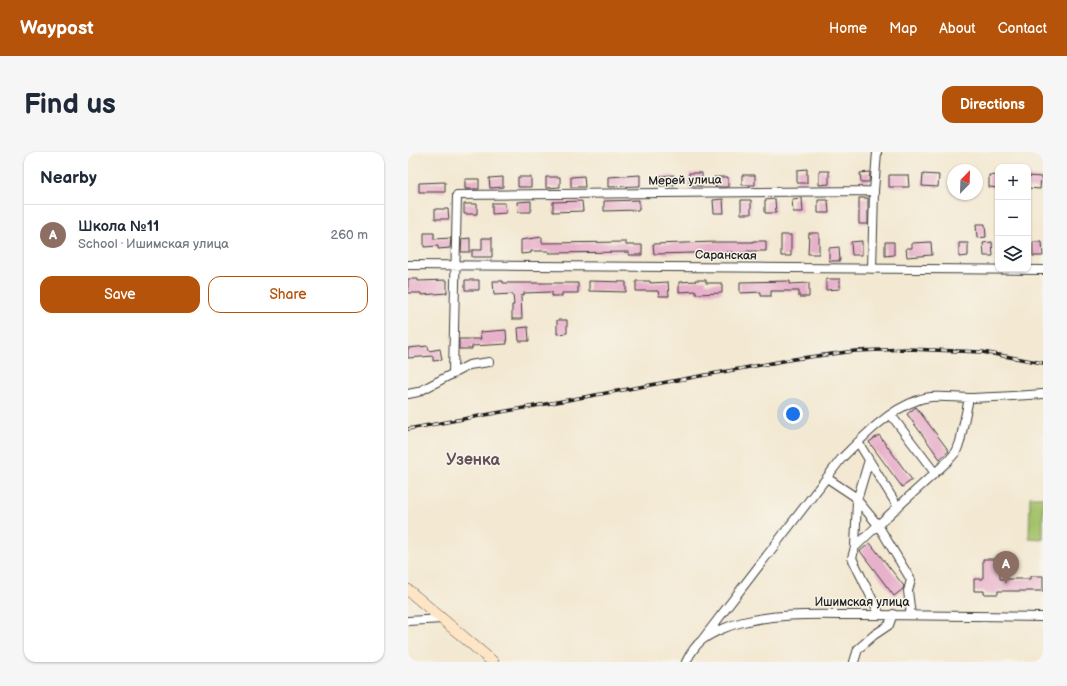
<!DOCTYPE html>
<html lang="en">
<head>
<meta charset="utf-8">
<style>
  body { margin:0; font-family:"Balsamiq Sans",sans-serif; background:#f6f6f7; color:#1f2937 }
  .controls { position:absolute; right:12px; top:12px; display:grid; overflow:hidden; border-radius:8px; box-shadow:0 1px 3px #0004 }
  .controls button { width:36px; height:36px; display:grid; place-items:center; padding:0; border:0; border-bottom:1px solid #e0e1e3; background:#fff; color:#1f2937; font:20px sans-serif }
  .compass { position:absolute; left:539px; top:12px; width:36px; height:36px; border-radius:50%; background:#fff; box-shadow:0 1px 3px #0004; rotate:23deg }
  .you { position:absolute; left:385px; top:262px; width:14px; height:14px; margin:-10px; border:3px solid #fff; border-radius:50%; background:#1a73e8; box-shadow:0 0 0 6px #1a73e833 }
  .badge { display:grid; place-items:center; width:26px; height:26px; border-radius:50%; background:#b45309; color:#fff; font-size:13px; font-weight:700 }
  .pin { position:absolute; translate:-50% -33px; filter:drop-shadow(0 1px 2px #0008) }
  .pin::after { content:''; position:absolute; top:21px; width:14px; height:12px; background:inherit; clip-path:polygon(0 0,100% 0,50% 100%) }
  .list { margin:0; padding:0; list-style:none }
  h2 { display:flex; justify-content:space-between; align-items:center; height:52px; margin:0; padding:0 16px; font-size:17px }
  h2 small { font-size:13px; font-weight:400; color:#747a83 }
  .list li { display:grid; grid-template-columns:26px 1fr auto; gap:12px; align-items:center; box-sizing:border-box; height:60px; padding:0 16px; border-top:1px solid #e0e1e3 }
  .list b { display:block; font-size:15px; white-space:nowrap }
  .list p { margin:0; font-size:13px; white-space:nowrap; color:#747a83 }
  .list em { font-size:13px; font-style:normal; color:#747a83 }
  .actions { display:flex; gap:8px; padding:12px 16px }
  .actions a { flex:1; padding:9px 0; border:1px solid #b45309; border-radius:12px; text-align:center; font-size:14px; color:#b45309 }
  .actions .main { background:#b45309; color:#fff }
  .icon { flex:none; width:22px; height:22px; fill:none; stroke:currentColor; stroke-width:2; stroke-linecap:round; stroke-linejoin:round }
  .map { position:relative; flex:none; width:635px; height:510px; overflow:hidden; border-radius:12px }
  header { display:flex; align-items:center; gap:24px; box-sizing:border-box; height:56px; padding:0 20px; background:#b45309; color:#fff }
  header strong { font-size:19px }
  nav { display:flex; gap:22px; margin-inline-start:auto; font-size:14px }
  .intro { display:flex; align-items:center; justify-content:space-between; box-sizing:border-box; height:96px; padding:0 24px }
  h1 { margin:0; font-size:28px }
  .button { padding:10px 18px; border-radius:12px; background:#b45309; color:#fff; font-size:14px; font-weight:700 }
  main { display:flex; gap:24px; padding:0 24px }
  aside { flex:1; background:#fff; border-radius:12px; box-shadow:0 1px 3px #0004 }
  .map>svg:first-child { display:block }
  .green { fill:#a3c169; stroke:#606e42 }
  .building { fill:#e8b1cb }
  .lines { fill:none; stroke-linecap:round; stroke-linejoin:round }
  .street-casing { stroke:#3c3b37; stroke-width:10 }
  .secondary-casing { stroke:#3c3b37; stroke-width:12 }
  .street { stroke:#fff; stroke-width:8 }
  .secondary { stroke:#fee5c5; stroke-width:11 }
  .rail-casing { stroke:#1c1c1c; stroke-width:3.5 }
  .rail { stroke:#f7f3e8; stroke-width:2; stroke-dasharray:6; stroke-linecap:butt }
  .labels { text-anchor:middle; stroke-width:3; stroke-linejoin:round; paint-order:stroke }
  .street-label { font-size:12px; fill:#1c1c1c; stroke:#f7f3e8 }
  .district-label { font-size:16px; font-weight:bold; fill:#635059; stroke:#f7f3e8 }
</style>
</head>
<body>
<header>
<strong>Waypost</strong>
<nav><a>Home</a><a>Map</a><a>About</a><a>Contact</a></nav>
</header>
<div class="intro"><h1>Find us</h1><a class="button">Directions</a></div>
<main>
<aside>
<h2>Nearby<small></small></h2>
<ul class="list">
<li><span class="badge" style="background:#8d6e63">A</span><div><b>Школа №11</b><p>School · Ишимская улица</p></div><em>260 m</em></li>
</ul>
<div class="actions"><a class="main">Save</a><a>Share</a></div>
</aside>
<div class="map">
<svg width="635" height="510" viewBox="0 0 635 510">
  <rect width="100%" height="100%" fill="#f7f3e8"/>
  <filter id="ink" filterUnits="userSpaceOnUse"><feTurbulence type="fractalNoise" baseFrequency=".025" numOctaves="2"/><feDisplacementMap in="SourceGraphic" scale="8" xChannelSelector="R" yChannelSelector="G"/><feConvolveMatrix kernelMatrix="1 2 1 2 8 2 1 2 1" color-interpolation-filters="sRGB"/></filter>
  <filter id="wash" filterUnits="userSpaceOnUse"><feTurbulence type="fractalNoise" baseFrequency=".012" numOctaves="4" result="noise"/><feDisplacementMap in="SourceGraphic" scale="16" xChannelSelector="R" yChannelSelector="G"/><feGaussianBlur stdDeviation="0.9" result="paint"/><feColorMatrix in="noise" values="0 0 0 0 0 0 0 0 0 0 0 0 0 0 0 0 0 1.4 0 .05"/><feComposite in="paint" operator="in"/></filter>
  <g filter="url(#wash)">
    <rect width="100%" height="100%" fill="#f3e8d1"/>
    <!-- green -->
    <path class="green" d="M 622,345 L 635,345 L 635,387 L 621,386 Z"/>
    <g id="blocks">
      <!-- building -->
      <path class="building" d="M 399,17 L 399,31 L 389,31 L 389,18 Z
        M 411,19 L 421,19 L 421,32 L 411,33 Z
        M 462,20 L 461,30 L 453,30 L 452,21 Z
        M 281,21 L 294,21 L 294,34 L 281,34 Z
        M 515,22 L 531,23 L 530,35 L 514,34 Z
        M 232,23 L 232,34 L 200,35 L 200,25 Z
        M 266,23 L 266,33 L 252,34 L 252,24 Z
        M 334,23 L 347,23 L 347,33 L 334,33 Z
        M 481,23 L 500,23 L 501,35 L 481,35 Z
        M 581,23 L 590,24 L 590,36 L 581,35 Z
        M 176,24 L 177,35 L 163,35 L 163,25 Z
        M 620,24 L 633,25 L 632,37 L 620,36 Z
        M 95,25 L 95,35 L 82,36 L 81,26 Z
        M 110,25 L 123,25 L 123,35 L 110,35 Z
        M 138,25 L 152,25 L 152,35 L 138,36 Z
        M 306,25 L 320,25 L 320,35 L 307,35 Z
        M 57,27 L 71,27 L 71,37 L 57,37 Z
        M 37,30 L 37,40 L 11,40 L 11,31 Z
        M 394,46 L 395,60 L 385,60 L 384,47 Z
        M 451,46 L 460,46 L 460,72 L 451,72 Z
        M 315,47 L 316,61 L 306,61 L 305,48 Z
        M 367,47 L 368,61 L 357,61 L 357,48 Z
        M 231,48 L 231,58 L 196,59 L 196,49 Z
        M 333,48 L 343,48 L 343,62 L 333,62 Z
        M 410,48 L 420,48 L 421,61 L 410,61 Z
        M 123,49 L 123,60 L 110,60 L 109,50 Z
        M 174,49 L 175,59 L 145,60 L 145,50 Z
        M 84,51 L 97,51 L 98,61 L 84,62 Z
        M 56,52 L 69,52 L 69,62 L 56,62 Z
        M 27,57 L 40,57 L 41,67 L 27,67 Z
        M 568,72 L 577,72 L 578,85 L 569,86 Z
        M 16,81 L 26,81 L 26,87 L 43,86 L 42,96 L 30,97 L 30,94 L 16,95 Z
        M 401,81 L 411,81 L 411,102 L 400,102 Z
        M 373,83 L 383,83 L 383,104 L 373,104 Z
        M 134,85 L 134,91 L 218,90 L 218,93 L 234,93 L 234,103 L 221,103 L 221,100 L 141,101 L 141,99 L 123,99 L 123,101 L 113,102 L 113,88 Z
        M 62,86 L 62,100 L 53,100 L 54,87 Z
        M 74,86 L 84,86 L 84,105 L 64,105 L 64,98 L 74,98 Z
        M 345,89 L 358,89 L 358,99 L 339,99 L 339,101 L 325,101 L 325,100 L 246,102 L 245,92 L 309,90 L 345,90 Z
        M 454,89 L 454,103 L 444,103 L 443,90 Z
        M 477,90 L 486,90 L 486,103 L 477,104 Z
        M 523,90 L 524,103 L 499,105 L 498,96 L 504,96 L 504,91 Z
        M 584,90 L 585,104 L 576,104 L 575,91 Z
        M 625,90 L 634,90 L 635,104 L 625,104 Z
        M 551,91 L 560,91 L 560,104 L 551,105 Z
        M 431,95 L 432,109 L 421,109 L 421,96 Z
        M 0,127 L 10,127 L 10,129 L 39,128 L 39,141 L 13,143 L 13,141 L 0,141 Z
        M 418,127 L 432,127 L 432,137 L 418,138 Z
        M 57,128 L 71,128 L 71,138 L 57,138 Z
        M 287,128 L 298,128 L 298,131 L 314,131 L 314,141 L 288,142 L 288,139 L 271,140 L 271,130 L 288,129 Z
        M 85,129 L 95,129 L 95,131 L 170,131 L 170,141 L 154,141 L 154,144 L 144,144 L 144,140 L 116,141 L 116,143 L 113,144 L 114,167 L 104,167 L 104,153 L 106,153 L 105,142 L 86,143 Z
        M 181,129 L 218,130 L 218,140 L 181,139 Z
        M 228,129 L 242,129 L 242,131 L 260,130 L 261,144 L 251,144 L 250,139 L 228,139 Z
        M 382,129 L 382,132 L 401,131 L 401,145 L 391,145 L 391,139 L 363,139 L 363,144 L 353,144 L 353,140 L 332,141 L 332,130 Z
        M 149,168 L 159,168 L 159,181 L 149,182 Z
        M 120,175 L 121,189 L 111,189 L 110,176 Z
        M 98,178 L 99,192 L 64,194 L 64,197 L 51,197 L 51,187 L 73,187 L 72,180 Z
        M 20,194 L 21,199 L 32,197 L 34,208 L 25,209 L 25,204 L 0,206 L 0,196 Z
        M 508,255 L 541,299 L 532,307 L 499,262 Z
        M 471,283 L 504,328 L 494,335 L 461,290 Z
        M 462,391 L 496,434 L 495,437 L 486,444 L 452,399 Z
        M 575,407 L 592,407 L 592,427 L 622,427 L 622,424 L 635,424 L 635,439 L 590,439 L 590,442 L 576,442 L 576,439 L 566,439 L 566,427 L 575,427 Z"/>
    </g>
  </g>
  <g filter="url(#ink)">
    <use href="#blocks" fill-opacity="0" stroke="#3c3b37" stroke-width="1"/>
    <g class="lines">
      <defs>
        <path id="street" d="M 0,113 L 635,118
          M 464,117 L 466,39
          M 45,222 L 49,43 L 466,39 L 469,0
          M 0,242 L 10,240 L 61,213 L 81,210
          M 483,263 L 527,321
          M 450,290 L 490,355
          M 419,326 L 446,344 L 470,373 L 447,395 L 444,406 L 472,463
          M 447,395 L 449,348 L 461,308
          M 503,463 L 500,439 L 503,428 L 470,373 L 540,309 L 548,300 L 552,290 L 561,246
          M 0,469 L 34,467
          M 294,488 L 433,307 C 455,285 479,259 510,248 C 526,242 545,246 562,246 C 586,245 611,244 635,242
          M 278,510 C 282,502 287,494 294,488 C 305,480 322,473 335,470 C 372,461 409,463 447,463 C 510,463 572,464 635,465
          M 446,510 L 450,497 L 466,483 L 481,473 L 485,462"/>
        <path id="secondary" d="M 0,438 L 85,510"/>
      </defs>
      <!-- street casing -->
      <use href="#street" class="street-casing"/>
      <!-- secondary casing -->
      <use href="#secondary" class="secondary-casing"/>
      <!-- street -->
      <use href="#street" class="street"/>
      <!-- secondary -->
      <use href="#secondary" class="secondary"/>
      <defs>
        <path id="rail" d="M 0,277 L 386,207 L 447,199 L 500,197 L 574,200 L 635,211"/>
      </defs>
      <!-- rail casing -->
      <use href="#rail" class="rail-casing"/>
      <!-- rail -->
      <use href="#rail" class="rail"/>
    </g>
  </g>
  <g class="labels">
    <!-- street labels -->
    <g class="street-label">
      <text transform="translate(277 28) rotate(-1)" y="4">Мерей улица</text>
      <text transform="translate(318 103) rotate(1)" y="4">Саранская</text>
      <text x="454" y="454">Ишимская улица</text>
    </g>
    <!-- district labels -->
    <g class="district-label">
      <text x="65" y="313">Узенка</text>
    </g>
  </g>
</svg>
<div class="controls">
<button>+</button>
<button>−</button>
<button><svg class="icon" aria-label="layers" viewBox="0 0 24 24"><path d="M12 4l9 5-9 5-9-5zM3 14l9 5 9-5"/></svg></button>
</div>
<svg class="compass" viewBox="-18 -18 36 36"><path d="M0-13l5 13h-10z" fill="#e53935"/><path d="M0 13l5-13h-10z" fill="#747a83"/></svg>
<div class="you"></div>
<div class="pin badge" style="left:598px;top:432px;background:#8d6e63">A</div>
</div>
</main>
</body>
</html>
